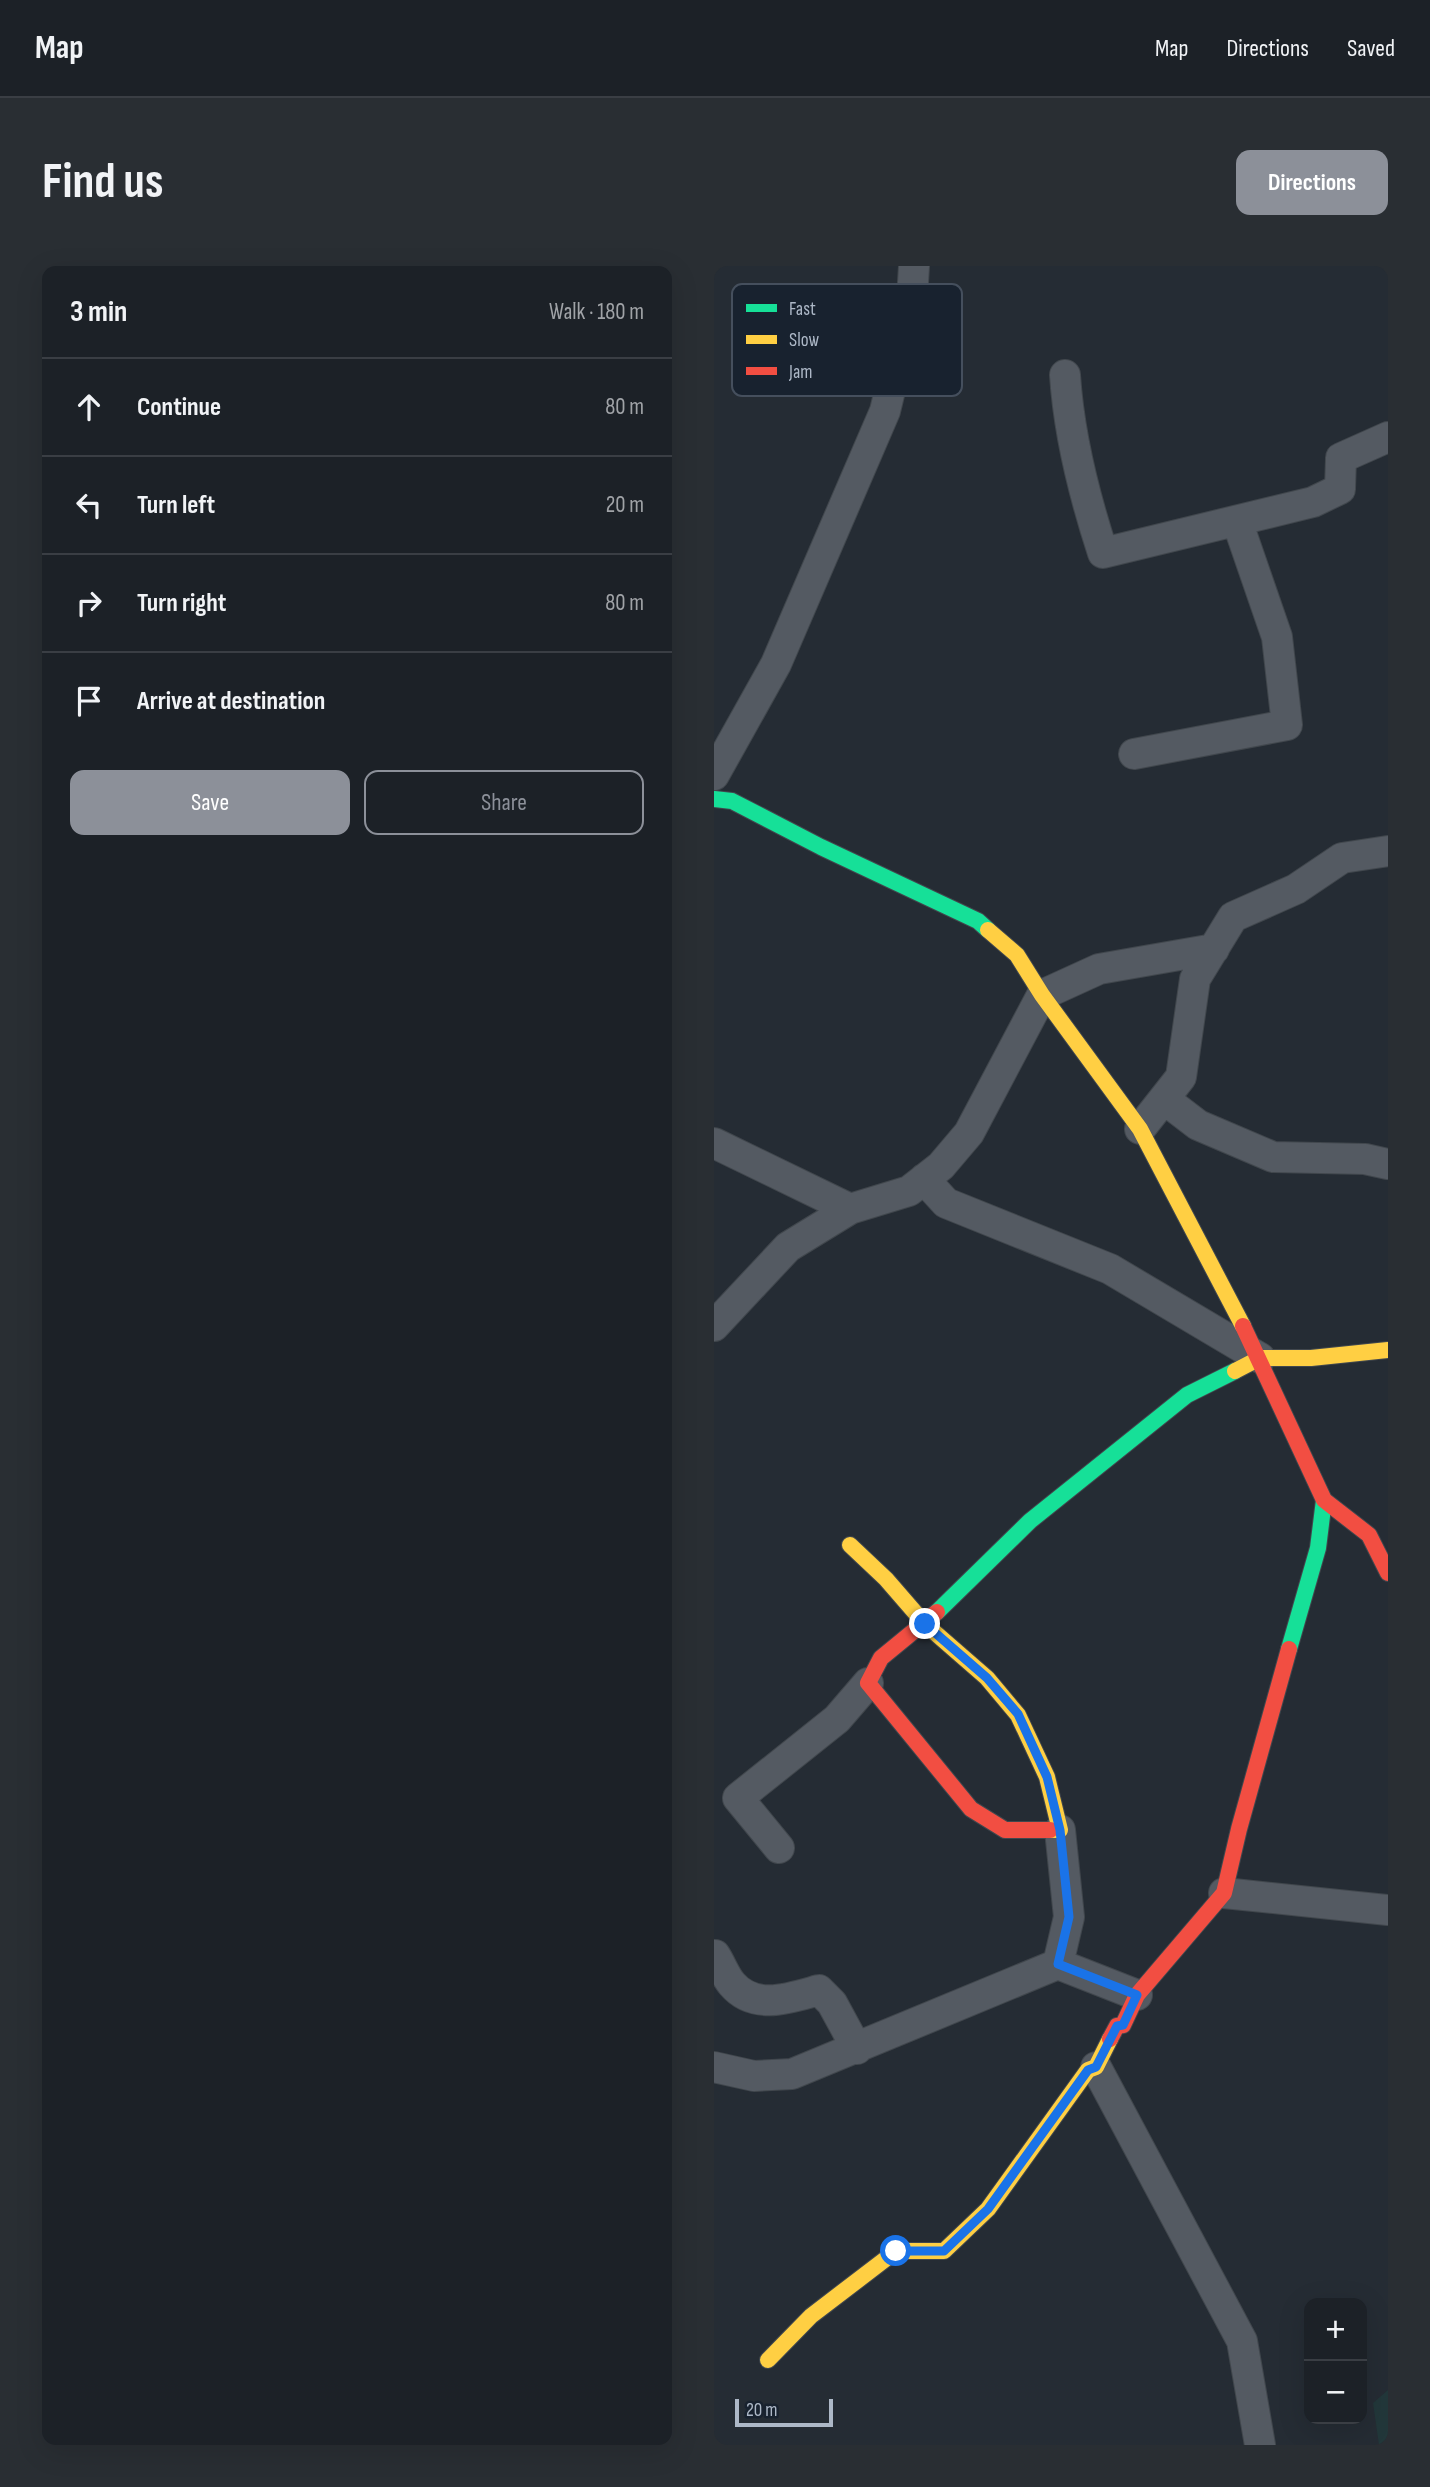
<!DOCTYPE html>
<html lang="en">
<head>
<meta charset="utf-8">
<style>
  body { margin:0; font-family:"Sofia Sans Condensed",sans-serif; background:#292e33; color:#f1f3f6 }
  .controls { position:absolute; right:21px; bottom:21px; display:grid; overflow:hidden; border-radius:14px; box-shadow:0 7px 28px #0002 }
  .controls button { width:63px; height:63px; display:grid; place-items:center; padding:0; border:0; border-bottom:2px solid #3a3e44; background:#1c2127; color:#f1f3f6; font:35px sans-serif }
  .scale { position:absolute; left:21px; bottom:18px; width:98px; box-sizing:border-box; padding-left:7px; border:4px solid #adb8c7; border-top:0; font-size:19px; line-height:24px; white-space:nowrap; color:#adb8c7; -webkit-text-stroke:5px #18222f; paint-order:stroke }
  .stop { position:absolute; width:21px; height:21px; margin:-16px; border:5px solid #1a73e8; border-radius:50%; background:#fff }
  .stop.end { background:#1a73e8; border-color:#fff; box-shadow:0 2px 7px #0008 }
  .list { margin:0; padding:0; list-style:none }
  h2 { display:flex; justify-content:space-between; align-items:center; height:91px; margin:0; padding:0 28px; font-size:30px }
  h2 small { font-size:23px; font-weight:400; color:#a0a3a7 }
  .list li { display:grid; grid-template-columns:46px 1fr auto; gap:21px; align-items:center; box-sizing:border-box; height:98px; padding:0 28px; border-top:2px solid #3a3e44 }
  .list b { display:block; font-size:26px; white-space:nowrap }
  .list em { font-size:23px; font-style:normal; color:#a0a3a7 }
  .actions { display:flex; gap:14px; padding:21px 28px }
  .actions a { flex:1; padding:16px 0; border:2px solid #8c9099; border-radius:14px; text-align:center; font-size:24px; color:#8c9099 }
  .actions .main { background:#8c9099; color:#fff }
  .icon { flex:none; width:38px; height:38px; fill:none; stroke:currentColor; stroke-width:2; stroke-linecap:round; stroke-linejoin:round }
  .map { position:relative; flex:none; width:674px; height:2179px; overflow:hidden; border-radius:14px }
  header { display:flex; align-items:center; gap:42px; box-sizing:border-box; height:98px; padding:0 35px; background:#1c2127; border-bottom:2px solid #3a3e44 }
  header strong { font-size:33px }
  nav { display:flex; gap:38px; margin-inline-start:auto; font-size:24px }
  .intro { display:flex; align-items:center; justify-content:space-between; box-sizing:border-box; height:168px; padding:0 42px }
  h1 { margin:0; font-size:49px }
  .button { padding:18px 32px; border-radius:14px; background:#8c9099; color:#fff; font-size:24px; font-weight:700 }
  main { display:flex; gap:42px; padding:0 42px }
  aside { flex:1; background:#1c2127; border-radius:14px; box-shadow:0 7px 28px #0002 }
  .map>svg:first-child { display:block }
  .green { fill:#22373a }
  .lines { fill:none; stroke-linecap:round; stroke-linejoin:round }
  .street-casing { stroke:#41474d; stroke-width:32 }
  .fast-casing { stroke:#41474d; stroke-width:18 }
  .slow-casing { stroke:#41474d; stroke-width:18 }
  .jam-casing { stroke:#41474d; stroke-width:18 }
  .street { stroke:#545a62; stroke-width:30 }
  .fast { stroke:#16e098; stroke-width:16 }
  .slow { stroke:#ffcf43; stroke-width:16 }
  .jam { stroke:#f24e42; stroke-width:16 }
  .route { stroke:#1a73e8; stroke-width:9 }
  .key { fill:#18222f; stroke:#454f5d; stroke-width:2 }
  .key-label { font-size:19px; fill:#adb8c7 }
</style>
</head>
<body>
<header>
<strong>Map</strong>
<nav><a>Map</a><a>Directions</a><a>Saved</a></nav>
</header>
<div class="intro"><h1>Find us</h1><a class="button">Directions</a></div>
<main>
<aside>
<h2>3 min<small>Walk · 180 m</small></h2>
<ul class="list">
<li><svg class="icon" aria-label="ahead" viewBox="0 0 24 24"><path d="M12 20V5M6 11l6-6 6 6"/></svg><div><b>Continue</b></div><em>80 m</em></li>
<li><svg class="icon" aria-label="left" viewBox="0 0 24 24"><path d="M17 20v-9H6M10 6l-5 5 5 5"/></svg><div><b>Turn left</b></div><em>20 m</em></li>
<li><svg class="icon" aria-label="right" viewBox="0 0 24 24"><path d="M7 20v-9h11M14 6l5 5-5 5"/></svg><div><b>Turn right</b></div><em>80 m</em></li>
<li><svg class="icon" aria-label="arrive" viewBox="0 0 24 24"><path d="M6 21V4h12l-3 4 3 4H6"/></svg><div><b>Arrive at destination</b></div></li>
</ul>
<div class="actions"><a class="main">Save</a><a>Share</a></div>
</aside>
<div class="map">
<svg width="674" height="2179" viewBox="0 0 674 2179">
  <rect width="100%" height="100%" fill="#252c34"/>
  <!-- green -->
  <path class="green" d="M 674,2124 L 674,2179 L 665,2179 L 659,2137 Z"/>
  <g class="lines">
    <defs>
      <path id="street" d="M 351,109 C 355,170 370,229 389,287 L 599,236 L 626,223 L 627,192 L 674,171
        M 420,488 L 573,459 L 563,371 L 523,255
        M 0,509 L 62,398 L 171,145 L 198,33 L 200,0
        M 450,833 L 484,859 L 559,891 L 651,893 L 674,898
        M 426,863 L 467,811 L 481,713 L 519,651 L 582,623 L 628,592 L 674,585
        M 0,877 L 136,943
        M 210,913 L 232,937 L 396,1003 L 546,1092
        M 0,1060 L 74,981 L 136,943 L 195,925 L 227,900 L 255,867 L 328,729 L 385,703 L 500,683
        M 65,1582 L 24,1532 L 123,1453 L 154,1417
        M 510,1627 L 674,1644
        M 1,1689 C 7,1698 11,1710 18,1718 C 41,1745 76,1732 105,1724 L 118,1737 L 143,1783
        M 344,1698 L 355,1651 L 346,1564
        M 0,1801 L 40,1810 L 78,1808 L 344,1698 L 423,1729
        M 382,1801 L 528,2075 L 546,2179"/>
      <path id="fast" d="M 0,533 L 18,535 L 107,581 L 264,655 L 274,664
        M 223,1346 L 316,1255 L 473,1129 L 521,1105
        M 575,1383 L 604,1282 L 610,1234"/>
      <path id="slow" d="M 274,664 L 303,689 L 328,729 L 426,863 L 529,1060
        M 521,1105 L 546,1092 L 597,1092 L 674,1084
        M 136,1279 L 172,1313 L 211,1358 L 273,1412 L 304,1449 L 333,1511 L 346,1564 L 336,1564
        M 54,2094 L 97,2050 L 182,1985 L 230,1985 L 274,1943 L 374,1804 L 382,1801 L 396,1773"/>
      <path id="jam" d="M 529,1060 L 610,1234 L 655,1269 L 674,1307
        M 223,1346 L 167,1392 L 154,1417 L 257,1543 L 291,1564 L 336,1564
        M 396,1773 L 403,1760 L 409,1759 L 423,1729 L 510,1627 L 525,1563 L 575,1383"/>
    </defs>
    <!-- street casing -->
    <use href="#street" class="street-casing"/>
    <!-- fast casing -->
    <use href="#fast" class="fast-casing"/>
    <!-- slow casing -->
    <use href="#slow" class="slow-casing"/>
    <!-- jam casing -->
    <use href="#jam" class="jam-casing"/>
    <!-- street -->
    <use href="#street" class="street"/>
    <!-- fast -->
    <use href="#fast" class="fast"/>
    <!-- slow -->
    <use href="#slow" class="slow"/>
    <!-- jam -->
    <use href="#jam" class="jam"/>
  </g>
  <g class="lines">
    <!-- route -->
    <path class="route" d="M 182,1985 L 230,1985 L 274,1943 L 374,1804 L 382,1801 L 403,1760 L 409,1759 L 423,1729 L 344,1698 L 355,1651 L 346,1564 L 333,1511 L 304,1448 L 273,1412 L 211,1358"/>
  </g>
  <!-- legend -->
  <rect x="18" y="18" width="230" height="112" rx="10" class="key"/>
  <rect x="32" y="38" width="31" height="8" fill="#16e098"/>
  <rect x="32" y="69" width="31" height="9" fill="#ffcf43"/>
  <rect x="32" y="101" width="31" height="8" fill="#f24e42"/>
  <g class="key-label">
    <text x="75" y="49">Fast</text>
    <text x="75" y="80">Slow</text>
    <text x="75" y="112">Jam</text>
  </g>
</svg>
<div class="controls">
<button>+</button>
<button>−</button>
</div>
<div class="scale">20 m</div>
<div class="stop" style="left:182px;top:1985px"></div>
<div class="stop end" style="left:211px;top:1358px"></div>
</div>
</main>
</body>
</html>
